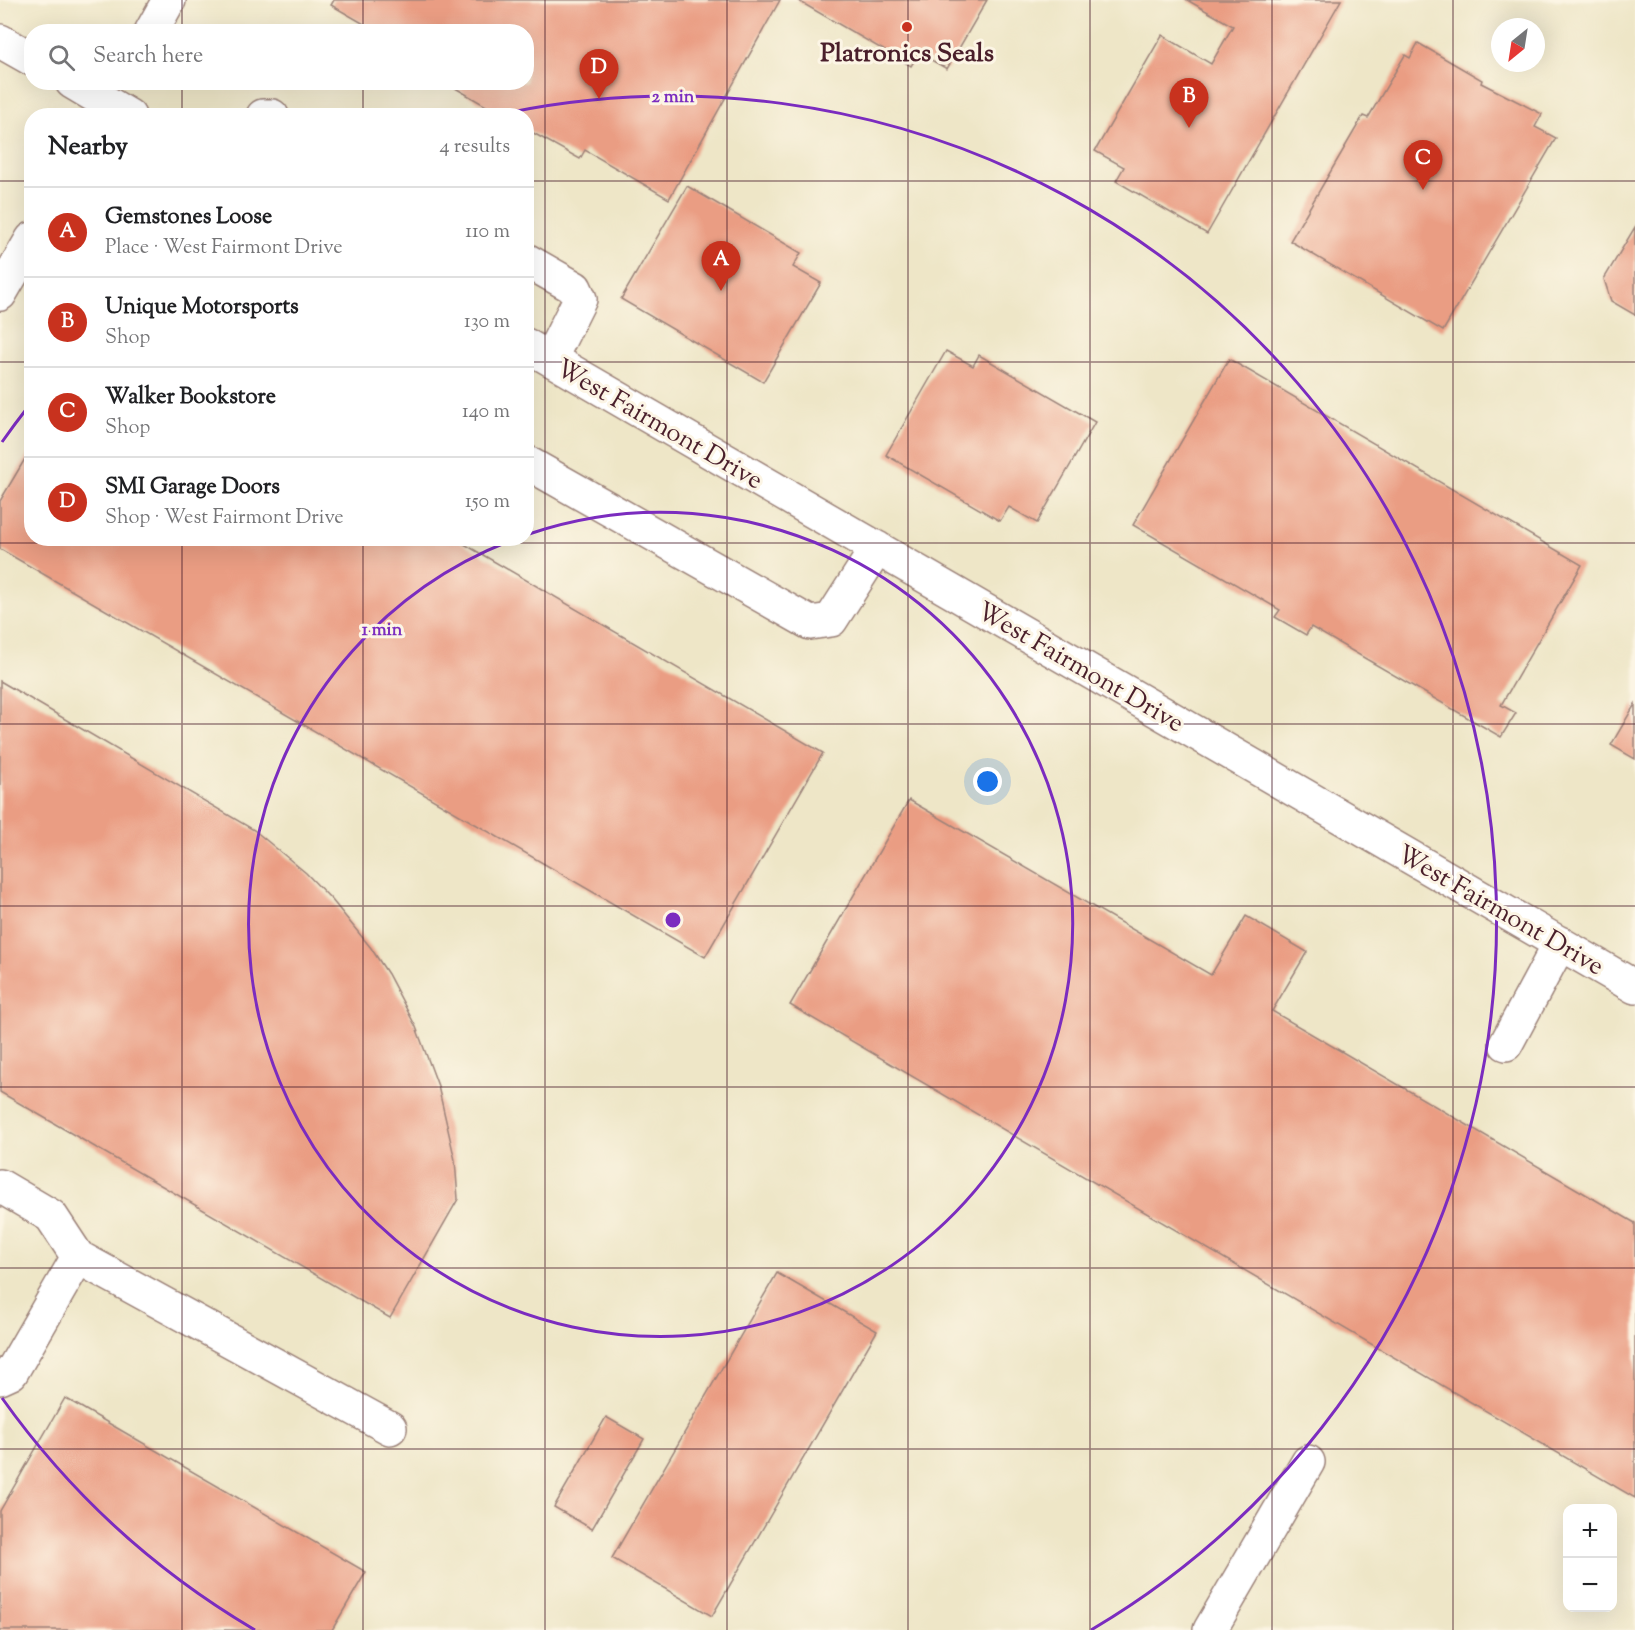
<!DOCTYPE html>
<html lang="en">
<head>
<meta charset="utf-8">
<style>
  body { margin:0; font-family:"Sorts Mill Goudy",serif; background:#f2f2f2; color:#202124 }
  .controls { position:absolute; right:18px; bottom:18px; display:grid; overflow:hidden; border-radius:12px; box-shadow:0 6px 24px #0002 }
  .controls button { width:54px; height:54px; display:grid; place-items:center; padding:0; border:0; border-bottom:2px solid #e0e0e0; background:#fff; color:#202124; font:30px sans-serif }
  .compass { position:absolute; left:1491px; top:18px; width:54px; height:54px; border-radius:50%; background:#fff; box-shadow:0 6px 24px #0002; rotate:210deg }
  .you { position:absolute; left:988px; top:782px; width:21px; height:21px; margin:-15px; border:4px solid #fff; border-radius:50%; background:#1a73e8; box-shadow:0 0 0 9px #1a73e833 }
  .badge { display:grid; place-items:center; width:39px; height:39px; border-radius:50%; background:#c8321e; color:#fff; font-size:20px; font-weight:700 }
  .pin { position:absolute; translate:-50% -50px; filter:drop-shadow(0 2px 3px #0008) }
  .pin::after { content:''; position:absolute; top:32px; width:21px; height:18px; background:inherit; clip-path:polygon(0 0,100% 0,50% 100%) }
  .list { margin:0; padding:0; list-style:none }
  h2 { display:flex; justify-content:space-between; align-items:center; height:78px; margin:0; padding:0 24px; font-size:26px }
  h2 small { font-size:20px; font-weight:400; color:#757577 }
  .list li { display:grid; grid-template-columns:39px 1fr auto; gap:18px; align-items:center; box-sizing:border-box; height:90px; padding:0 24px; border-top:2px solid #e0e0e0 }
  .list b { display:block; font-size:22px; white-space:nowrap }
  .list p { margin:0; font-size:20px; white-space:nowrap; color:#757577 }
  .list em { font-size:20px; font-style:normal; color:#757577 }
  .icon { flex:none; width:33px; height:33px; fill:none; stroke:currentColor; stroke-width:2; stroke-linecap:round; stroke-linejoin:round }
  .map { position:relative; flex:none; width:1635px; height:1630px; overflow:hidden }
  .search { position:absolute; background:#fff; box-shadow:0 6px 24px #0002; left:24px; top:24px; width:510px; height:66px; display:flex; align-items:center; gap:15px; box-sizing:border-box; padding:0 21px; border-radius:24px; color:#757577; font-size:22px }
  .panel { position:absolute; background:#fff; box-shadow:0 6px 24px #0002; left:24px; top:108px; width:510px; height:438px; border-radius:24px }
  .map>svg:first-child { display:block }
  .building { fill:#ea9d83 }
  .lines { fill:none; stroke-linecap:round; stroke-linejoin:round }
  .minor-casing { stroke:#9c8279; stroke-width:36 }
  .minor { stroke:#fff; stroke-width:33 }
  .grid { fill:none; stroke:#4a1f2b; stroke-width:1.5; stroke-opacity:0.55 }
  .ring { fill:none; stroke:#7b2cbf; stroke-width:3 }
  .poi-dot { fill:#c8321e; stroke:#fcf5e5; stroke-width:2 }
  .labels { text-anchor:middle; stroke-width:6; stroke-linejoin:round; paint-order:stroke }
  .poi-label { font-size:26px; font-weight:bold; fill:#4a1f2b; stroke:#fcf5e5 }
  .street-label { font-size:26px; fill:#4a1f2b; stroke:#fcf5e5 }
  .centre { fill:#7b2cbf; stroke:#fcf5e5; stroke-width:3 }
  .ring-label { font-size:18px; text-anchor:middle; font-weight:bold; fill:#7b2cbf; stroke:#fcf5e5; stroke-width:6; stroke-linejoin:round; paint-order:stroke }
</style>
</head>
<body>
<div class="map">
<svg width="1635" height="1630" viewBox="0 0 1635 1630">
  <rect width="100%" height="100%" fill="#fcf5e5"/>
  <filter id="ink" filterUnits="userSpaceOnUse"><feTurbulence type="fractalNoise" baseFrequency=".0167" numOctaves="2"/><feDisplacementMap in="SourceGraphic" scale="12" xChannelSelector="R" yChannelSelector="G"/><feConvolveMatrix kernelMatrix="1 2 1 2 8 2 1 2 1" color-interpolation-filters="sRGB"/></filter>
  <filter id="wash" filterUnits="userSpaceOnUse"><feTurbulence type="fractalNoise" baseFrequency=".008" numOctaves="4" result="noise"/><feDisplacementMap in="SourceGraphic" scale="24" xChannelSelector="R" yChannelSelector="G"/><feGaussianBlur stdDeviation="1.35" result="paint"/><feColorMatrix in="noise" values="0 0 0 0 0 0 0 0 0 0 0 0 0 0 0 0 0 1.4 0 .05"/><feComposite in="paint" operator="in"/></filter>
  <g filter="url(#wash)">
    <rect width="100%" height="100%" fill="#eee6c7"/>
    <g id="blocks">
      <!-- building -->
      <path class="building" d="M 334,0 L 780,0 L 669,199 L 585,150 L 580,159 L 526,129 L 526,116 L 503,116 L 445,82 L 526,82 L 526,32 L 378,32 L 331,5 Z
        M 797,0 L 987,0 L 947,69 L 919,53 L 911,66 Z
        M 1187,0 L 1341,0 L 1207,234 L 1116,181 L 1124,167 L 1095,151 L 1162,35 L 1211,64 L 1233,26 Z
        M 1418,43 L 1482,80 L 1481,83 L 1542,114 L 1535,127 L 1556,138 L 1443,331 L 1290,241 L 1363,116 L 1368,118 L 1405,55 L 1410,58 Z
        M 687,186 L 801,253 L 793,267 L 821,283 L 763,382 L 621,299 Z
        M 1635,227 L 1635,315 L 1611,301 L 1604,279 Z
        M 946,351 L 973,366 L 979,355 L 1095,422 L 1037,523 L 1009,507 L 1000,521 L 886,455 Z
        M 1229,359 L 1582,565 L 1501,705 L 1516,713 L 1501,737 L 1311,627 L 1306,635 L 1275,617 L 1280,610 L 1133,525 Z
        M 32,447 L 32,538 L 461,538 L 459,541 L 823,753 L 705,957 L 0,549 L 0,501 Z
        M 0,681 L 254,830 L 306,873 L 332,900 L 371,948 L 388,974 L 416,1027 L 438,1086 L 455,1160 L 458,1199 L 390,1318 L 0,1092 Z
        M 1635,704 L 1635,759 L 1611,745 Z
        M 909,800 L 1211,975 L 1246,916 L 1307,952 L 1272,1011 L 1635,1223 L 1635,1498 L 790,1005 Z
        M 777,1273 L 877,1331 L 712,1616 L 612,1558 Z
        M 65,1398 L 366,1572 L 332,1630 L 0,1630 L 0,1511 Z
        M 606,1417 L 644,1439 L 592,1529 L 554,1507 Z"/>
    </g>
  </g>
  <g filter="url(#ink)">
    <use href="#blocks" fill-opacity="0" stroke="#9c8279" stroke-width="1.5"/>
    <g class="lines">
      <defs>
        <path id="minor" d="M 151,32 L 169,0
          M 0,41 L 32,59
          M 72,82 L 129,116
          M 263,116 L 272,116
          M 526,260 L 575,288 L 580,299 L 550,359
          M 0,294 L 32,239
          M 526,345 L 1635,987
          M 526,462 L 810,623 L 831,620 L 877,548
          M 1506,1044 L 1560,943
          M 0,1186 L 51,1216 L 78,1257 L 11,1373 L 0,1378
          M 78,1257 L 390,1428
          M 1210,1630 L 1308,1462"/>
      </defs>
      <!-- minor casing -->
      <use href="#minor" class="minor-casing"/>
      <!-- minor -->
      <use href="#minor" class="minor"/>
    </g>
  </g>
  <!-- grid -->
  <path class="grid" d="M 182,0 L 182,32M 363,0 L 363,32M 545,0 L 545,1630M 727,0 L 727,1630M 908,0 L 908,1630M 1090,0 L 1090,1630M 1272,0 L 1272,1630M 1453,0 L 1453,1630M 182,82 L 182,116M 363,82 L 363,116M 0,181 L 32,181M 526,181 L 1635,181M 0,362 L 32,362M 526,362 L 1635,362M 182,538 L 182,1630M 363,538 L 363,1630M 0,543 L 1635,543M 0,724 L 1635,724M 0,906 L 1635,906M 0,1087 L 1635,1087M 0,1268 L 1635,1268M 0,1449 L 1635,1449"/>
  <!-- distance rings -->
  <g class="ring">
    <path d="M529 534A412 412 0 1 1 515 539"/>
    <path d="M255 1630A824 824 0 0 1 2 1398M2 442A824 824 0 0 1 28 407M502 114A824 824 0 0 1 1091 1630"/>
  </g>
  <!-- markers -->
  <circle class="poi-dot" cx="907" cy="27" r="6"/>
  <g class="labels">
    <!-- poi labels -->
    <g class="poi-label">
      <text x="907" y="61">Platronics Seals</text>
    </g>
    <!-- street labels -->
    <g class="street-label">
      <text transform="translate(660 423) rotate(30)" y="9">West Fairmont Drive</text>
      <text transform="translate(1081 666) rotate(30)" y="9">West Fairmont Drive</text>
      <text transform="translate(1501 909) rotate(30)" y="9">West Fairmont Drive</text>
    </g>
  </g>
  <circle cx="673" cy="920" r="9" class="centre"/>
  <g class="ring-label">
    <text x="673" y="102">2 min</text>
    <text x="382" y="635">1 min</text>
  </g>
</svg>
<div class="controls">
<button>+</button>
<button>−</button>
</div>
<svg class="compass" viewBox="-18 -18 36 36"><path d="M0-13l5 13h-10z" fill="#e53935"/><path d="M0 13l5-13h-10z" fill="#757577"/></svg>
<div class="you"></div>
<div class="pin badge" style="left:721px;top:291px">A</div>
<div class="pin badge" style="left:1189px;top:128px">B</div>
<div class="pin badge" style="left:1423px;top:190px">C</div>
<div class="pin badge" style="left:599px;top:99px">D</div>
<div class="search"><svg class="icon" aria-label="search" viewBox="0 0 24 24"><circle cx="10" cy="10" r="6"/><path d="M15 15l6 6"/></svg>Search here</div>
<section class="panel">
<h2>Nearby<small>4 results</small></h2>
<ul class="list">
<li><span class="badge">A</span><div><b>Gemstones Loose</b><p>Place · West Fairmont Drive</p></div><em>110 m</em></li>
<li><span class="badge">B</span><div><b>Unique Motorsports</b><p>Shop</p></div><em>130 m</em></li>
<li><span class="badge">C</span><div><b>Walker Bookstore</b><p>Shop</p></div><em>140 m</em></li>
<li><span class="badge">D</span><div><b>SMI Garage Doors</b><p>Shop · West Fairmont Drive</p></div><em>150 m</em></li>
</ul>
</section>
</div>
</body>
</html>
